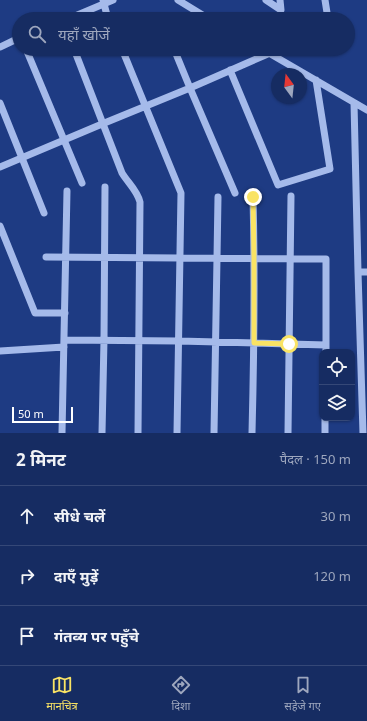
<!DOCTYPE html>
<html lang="hi">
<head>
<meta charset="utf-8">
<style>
  body { margin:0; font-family:"Noto Sans","Noto Sans Devanagari",sans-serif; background:#1f3468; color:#f1f3f6 }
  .controls { position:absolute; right:12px; bottom:12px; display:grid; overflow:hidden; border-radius:8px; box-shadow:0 1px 3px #0004 }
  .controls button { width:36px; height:36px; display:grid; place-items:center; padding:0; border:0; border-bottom:1px solid #354877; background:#162c62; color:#f1f3f6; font:20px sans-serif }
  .compass { position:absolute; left:271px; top:68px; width:36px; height:36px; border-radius:50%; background:#162c62; box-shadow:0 1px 3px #0004; rotate:345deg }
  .scale { position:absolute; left:12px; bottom:10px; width:61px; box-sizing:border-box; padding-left:4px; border:2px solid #fff; border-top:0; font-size:11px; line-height:14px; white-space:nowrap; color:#fff; -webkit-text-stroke:3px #1e3b83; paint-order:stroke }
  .stop { position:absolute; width:12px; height:12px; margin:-9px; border:3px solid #f9e364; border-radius:50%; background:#fff }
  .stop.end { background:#f9e364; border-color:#fff; box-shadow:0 1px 4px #0008 }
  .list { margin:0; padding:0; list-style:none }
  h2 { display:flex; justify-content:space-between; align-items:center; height:52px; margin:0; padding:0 16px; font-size:17px }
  h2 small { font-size:13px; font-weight:400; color:#9ea7be }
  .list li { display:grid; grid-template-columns:26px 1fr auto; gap:12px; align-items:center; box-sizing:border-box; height:60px; padding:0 16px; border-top:1px solid #354877 }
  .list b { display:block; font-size:15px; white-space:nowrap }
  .list em { font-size:13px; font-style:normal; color:#9ea7be }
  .icon { flex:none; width:22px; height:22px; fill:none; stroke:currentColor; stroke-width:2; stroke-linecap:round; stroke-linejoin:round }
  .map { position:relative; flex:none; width:367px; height:433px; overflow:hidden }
  .search { position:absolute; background:#162c62; box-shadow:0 1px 3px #0004; left:12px; right:12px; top:12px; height:44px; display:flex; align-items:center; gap:10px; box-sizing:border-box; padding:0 14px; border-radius:22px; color:#9ea7be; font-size:15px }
  .sheet { height:232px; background:#162c62 }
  nav { display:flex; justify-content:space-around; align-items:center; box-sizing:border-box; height:56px; border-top:1px solid #354877; background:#162c62; font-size:11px; color:#9ea7be }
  nav a { display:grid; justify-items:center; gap:2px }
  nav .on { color:#f9e364 }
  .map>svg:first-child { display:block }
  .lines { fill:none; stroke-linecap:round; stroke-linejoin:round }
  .minor { stroke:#a5baea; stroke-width:7 }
  .route { stroke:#f9e364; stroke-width:5 }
</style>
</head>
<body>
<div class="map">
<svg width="367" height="433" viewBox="0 0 367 433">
  <rect width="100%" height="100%" fill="#1e3b83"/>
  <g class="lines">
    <!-- minor -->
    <path class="minor" d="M 103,0 L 108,19
      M 178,0 L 209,19
      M 266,0 L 281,10 L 280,0
      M 325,0 L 328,19
      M 68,19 L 113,0
      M 0,47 L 19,38
      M 26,49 L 82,183
      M 74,49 L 122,173 C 128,183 137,190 140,202 L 138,433
      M 122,49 L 181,193 L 177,433
      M 174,49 L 190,88 L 235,193
      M 262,49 L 367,110
      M 230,70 L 278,185 L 330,169 L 316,80
      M 0,103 L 44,213
      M 354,103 L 358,272 L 363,433
      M 0,167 L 102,124 L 190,88 L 270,53
      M 0,226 L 35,313 L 65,313
      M 46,257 L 180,258 L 326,259 L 326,352
      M 358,272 L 367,272
      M 64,340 L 179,341 L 326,345
      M 0,351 L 64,347
      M 62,433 L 67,191
      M 102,433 L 104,340 L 105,187
      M 214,433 L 217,258 L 218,197
      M 252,433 C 254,354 255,276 253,197
      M 288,433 L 291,196
      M 325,433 L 325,418"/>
  </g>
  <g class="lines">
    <!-- route -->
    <path class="route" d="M 253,197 L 254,258 L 254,343 L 289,344"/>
  </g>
</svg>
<div class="controls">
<button><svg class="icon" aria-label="locate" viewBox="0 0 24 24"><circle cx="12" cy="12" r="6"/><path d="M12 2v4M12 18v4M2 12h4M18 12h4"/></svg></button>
<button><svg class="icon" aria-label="layers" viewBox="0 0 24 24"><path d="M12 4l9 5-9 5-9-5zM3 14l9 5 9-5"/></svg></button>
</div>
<svg class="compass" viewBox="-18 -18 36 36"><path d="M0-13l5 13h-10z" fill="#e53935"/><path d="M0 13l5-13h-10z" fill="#9ea7be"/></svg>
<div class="scale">50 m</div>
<div class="stop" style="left:289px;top:344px"></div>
<div class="stop end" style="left:253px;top:197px"></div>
<div class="search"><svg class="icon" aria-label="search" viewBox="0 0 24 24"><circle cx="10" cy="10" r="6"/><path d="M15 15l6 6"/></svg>यहाँ खोजें</div>
</div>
<section class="sheet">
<h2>2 मिनट<small>पैदल · 150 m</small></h2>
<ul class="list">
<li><svg class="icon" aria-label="ahead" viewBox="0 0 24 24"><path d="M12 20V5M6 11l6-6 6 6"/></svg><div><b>सीधे चलें</b></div><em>30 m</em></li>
<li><svg class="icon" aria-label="right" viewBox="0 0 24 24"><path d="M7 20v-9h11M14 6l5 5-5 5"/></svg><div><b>दाएँ मुड़ें</b></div><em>120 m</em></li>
<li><svg class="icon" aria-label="arrive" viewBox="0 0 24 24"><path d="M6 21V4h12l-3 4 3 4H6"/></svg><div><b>गंतव्य पर पहुँचे</b></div></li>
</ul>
</section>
<nav>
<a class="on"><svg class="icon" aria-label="map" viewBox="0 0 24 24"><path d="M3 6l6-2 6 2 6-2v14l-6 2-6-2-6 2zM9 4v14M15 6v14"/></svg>मानचित्र</a>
<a><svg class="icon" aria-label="directions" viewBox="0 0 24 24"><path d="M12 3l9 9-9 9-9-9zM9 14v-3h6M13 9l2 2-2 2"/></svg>दिशा</a>
<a><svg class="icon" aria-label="saved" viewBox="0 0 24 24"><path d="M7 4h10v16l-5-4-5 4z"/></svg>सहेजे गए</a>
</nav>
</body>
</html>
